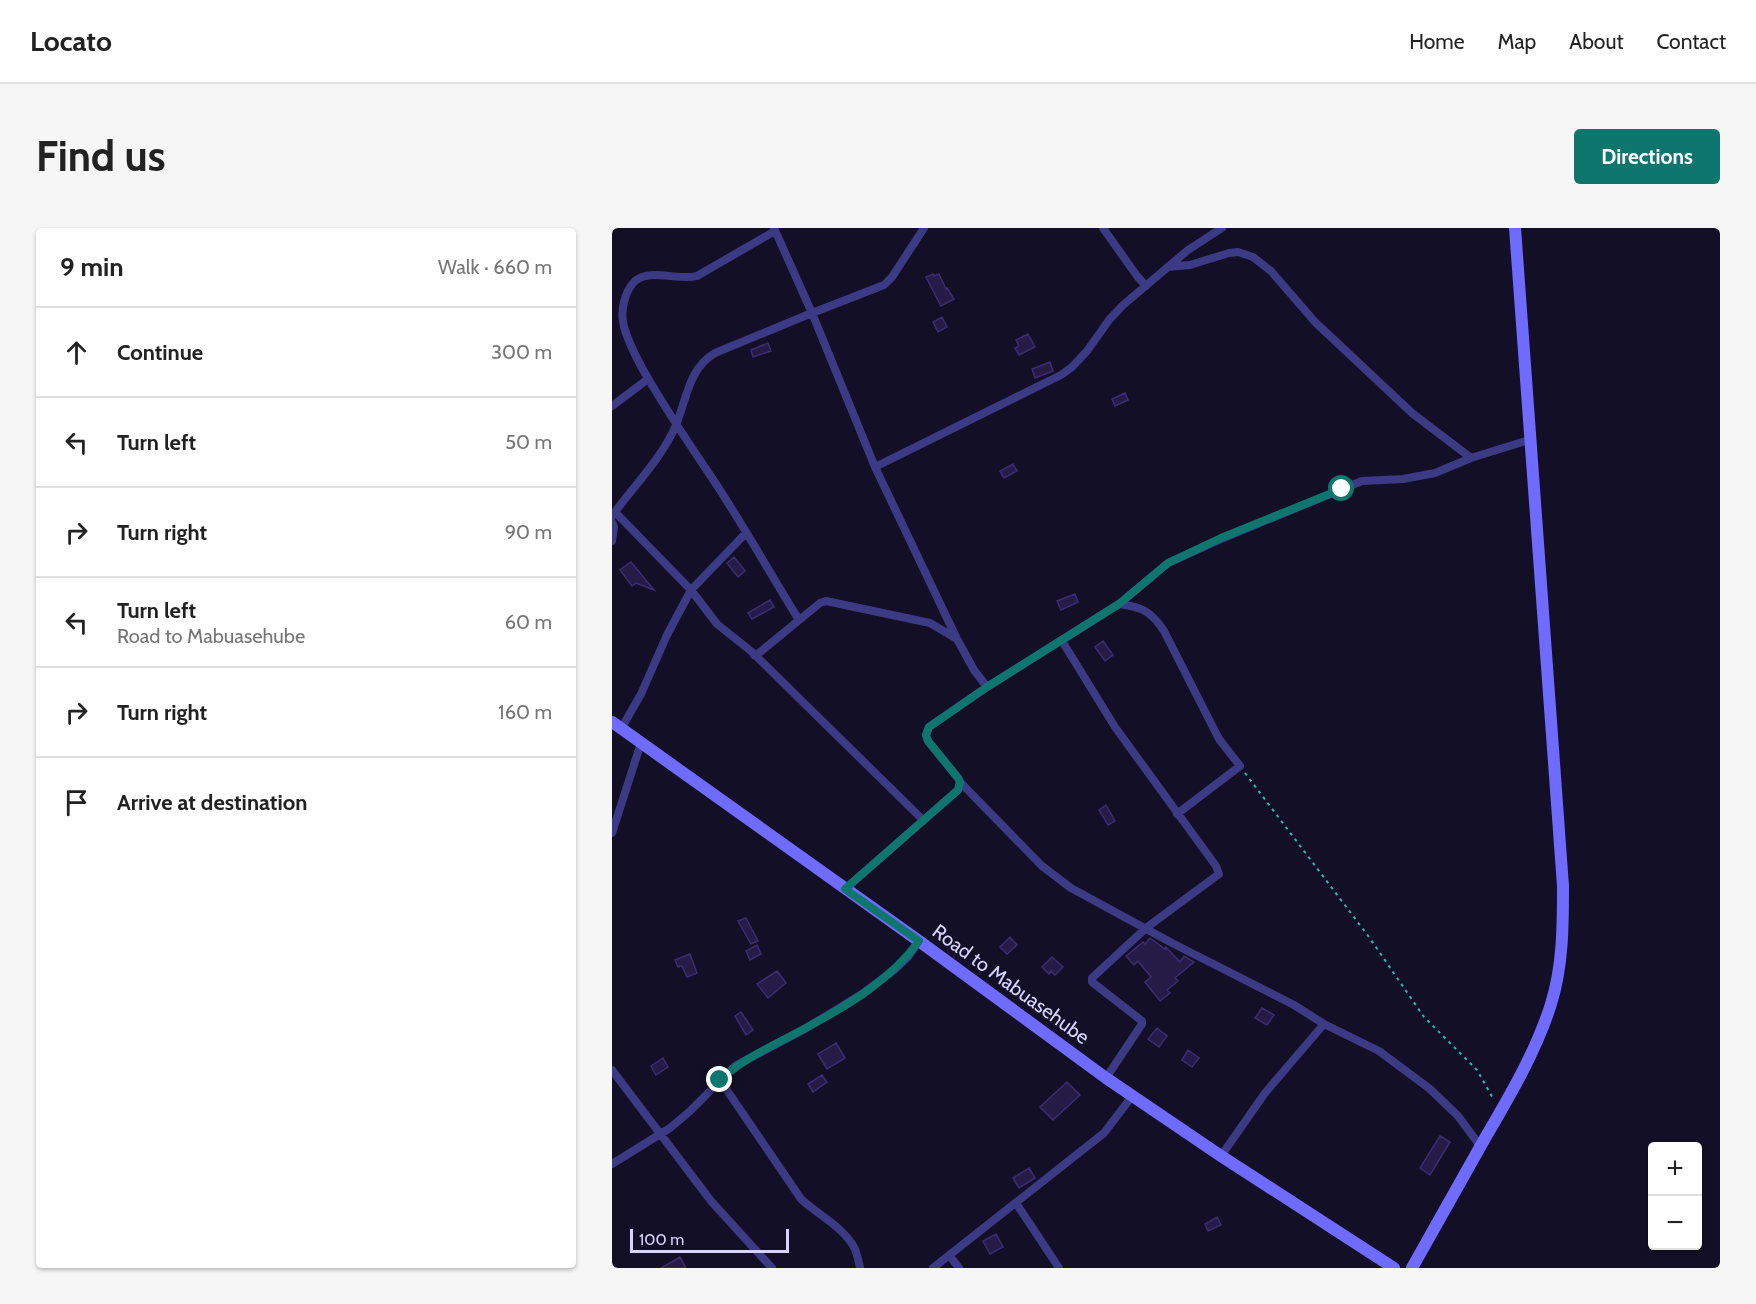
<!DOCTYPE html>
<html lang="en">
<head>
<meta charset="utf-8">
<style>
  body { margin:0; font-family:Cabin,sans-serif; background:#f6f6f6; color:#222 }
  .controls { position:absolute; right:18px; bottom:18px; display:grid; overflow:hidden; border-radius:6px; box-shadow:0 2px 4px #0004 }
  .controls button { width:54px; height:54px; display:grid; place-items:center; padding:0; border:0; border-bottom:2px solid #e0e0e0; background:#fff; color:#222; font:30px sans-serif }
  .scale { position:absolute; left:18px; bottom:15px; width:159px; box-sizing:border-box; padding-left:6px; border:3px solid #d9d4ff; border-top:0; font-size:16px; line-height:21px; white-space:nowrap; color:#d9d4ff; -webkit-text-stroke:4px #130f26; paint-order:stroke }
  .stop { position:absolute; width:18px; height:18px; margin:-14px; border:4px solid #0f766e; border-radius:50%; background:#fff }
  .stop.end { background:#0f766e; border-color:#fff; box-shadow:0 2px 6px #0008 }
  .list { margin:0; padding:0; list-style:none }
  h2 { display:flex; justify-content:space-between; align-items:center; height:78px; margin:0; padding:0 24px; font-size:26px }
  h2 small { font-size:20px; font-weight:400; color:#767676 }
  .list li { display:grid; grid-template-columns:39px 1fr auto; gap:18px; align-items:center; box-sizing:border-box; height:90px; padding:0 24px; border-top:2px solid #e0e0e0 }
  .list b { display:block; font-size:22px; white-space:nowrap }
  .list p { margin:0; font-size:20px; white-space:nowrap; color:#767676 }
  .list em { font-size:20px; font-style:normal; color:#767676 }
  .icon { flex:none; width:33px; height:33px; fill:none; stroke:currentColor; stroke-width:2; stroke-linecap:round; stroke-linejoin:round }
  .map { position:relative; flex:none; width:1108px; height:1040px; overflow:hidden; border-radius:6px }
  header { display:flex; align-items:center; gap:36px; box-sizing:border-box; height:84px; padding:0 30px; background:#fff; border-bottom:2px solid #e0e0e0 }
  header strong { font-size:28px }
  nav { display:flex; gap:33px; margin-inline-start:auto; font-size:21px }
  .intro { display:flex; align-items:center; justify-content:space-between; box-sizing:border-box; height:144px; padding:0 36px }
  h1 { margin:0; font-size:42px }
  .button { padding:15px 27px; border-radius:6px; background:#0f766e; color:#fff; font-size:21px; font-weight:700 }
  main { display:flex; gap:36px; padding:0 36px }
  aside { flex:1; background:#fff; border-radius:6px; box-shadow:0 2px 4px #0004 }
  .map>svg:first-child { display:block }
  .building { fill:#241b47; stroke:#3b2d73; stroke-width:1.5 }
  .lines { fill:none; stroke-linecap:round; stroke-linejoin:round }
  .path { stroke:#2fb8b0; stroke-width:2; stroke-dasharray:3 4.5; stroke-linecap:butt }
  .street { stroke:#3d3a85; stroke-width:8 }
  .secondary { stroke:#6f6bff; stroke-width:12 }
  .route { stroke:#0f766e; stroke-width:8 }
  .labels { text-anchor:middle; stroke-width:4.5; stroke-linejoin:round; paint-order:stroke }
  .street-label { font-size:20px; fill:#d9d4ff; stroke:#130f26 }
</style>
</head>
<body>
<header>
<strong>Locato</strong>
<nav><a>Home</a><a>Map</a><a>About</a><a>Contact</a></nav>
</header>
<div class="intro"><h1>Find us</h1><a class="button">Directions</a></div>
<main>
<aside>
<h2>9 min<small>Walk · 660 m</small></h2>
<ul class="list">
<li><svg class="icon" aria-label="ahead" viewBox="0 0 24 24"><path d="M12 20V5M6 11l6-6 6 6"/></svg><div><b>Continue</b></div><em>300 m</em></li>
<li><svg class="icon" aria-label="left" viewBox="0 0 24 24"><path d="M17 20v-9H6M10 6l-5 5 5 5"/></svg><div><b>Turn left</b></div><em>50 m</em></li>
<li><svg class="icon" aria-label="right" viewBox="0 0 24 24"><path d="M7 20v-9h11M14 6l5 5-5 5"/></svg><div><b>Turn right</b></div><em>90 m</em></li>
<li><svg class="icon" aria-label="left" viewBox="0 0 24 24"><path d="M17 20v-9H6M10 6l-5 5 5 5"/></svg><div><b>Turn left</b><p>Road to Mabuasehube</p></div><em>60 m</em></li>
<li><svg class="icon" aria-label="right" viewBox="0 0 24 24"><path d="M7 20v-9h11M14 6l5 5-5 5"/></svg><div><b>Turn right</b></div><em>160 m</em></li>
<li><svg class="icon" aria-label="arrive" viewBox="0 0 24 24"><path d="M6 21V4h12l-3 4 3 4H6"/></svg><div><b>Arrive at destination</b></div></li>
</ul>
</aside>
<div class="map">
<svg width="1108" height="1040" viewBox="0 0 1108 1040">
  <rect width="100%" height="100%" fill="#130f26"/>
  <!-- building -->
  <path class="building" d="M 321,46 L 322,48 L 327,46 L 334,61 L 335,60 L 342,71 L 329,78 L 314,49 Z
    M 330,89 L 335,99 L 326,104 L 321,94 Z
    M 416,106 L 423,119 L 407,127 L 403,120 L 407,118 L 404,112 Z
    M 156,115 L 159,123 L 141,129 L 139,122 Z
    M 438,134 L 441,143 L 423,150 L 420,141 Z
    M 513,165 L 516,172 L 503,178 L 500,171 Z
    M 401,236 L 405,243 L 392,250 L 388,243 Z
    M 122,329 L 133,343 L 126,349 L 115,335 Z
    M 19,334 L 42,362 L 24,355 L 20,358 L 8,342 Z
    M 463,366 L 466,374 L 449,382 L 445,373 Z
    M 158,372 L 162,379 L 140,391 L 136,385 Z
    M 491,413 L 501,427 L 493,433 L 483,419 Z
    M 494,577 L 503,593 L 496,597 L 487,582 Z
    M 134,690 L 146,713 L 139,716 L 126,693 Z
    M 398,709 L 405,717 L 395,726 L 388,719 Z
    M 538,710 L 553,721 L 554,719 L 568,734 L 572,728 L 582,734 L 563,750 L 566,753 L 555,762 L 558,765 L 548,773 L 533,754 L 539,749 L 526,733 L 522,737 L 514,728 L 531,714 L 533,716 Z
    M 145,717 L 149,726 L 138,732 L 134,723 Z
    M 78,726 L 85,745 L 75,749 L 70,738 L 66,739 L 63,732 Z
    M 440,729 L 451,739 L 443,747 L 439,743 L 437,746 L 430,739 Z
    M 165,743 L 174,755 L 156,770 L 145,756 Z
    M 650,780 L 662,787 L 655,797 L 643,790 Z
    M 129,784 L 141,802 L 134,807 L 123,788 Z
    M 545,800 L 555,808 L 547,819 L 536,811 Z
    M 224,815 L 233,830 L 215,841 L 206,826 Z
    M 576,822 L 587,830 L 580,839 L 570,832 Z
    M 51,830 L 56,839 L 44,847 L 39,838 Z
    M 210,847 L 215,854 L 201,864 L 196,856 Z
    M 455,854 L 468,867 L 441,892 L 428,879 Z
    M 828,908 L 838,914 L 818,947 L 808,940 Z
    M 417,940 L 423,950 L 407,960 L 401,950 Z
    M 605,989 L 609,997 L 596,1003 L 593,996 Z
    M 384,1006 L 391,1019 L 378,1026 L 371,1013 Z
    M 68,1029 L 74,1040 L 49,1040 Z"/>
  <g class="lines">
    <!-- path -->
    <path class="path" d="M 633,545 L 757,709 L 812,789 L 865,842 L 882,872"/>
    <!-- street -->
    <path class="street" d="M 162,0 L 200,85 L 263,239 L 345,411 L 362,442 L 375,459
      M 491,0 L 525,48 L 534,58
      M 163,3 L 85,48 C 66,53 37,40 23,53 C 12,64 8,84 12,99 C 18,119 29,139 40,157 C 60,191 82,223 104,256 C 133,300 159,347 187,392
      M 556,39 L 578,37 L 617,25 L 626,24 L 641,29 L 659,43 L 703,94 L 800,185 L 859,230
      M 0,178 L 36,151
      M 263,239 L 449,147 L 460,139 L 475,123 L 497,92 L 510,78 L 576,22 L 610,0
      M 3,284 L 79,362 L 105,396 L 140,424 L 311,592
      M 0,288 C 21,259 50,230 64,197 C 75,170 77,140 103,125 L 200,85 L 272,57 L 280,49 L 312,0
      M 0,294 L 2,299 L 0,313
      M 507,376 L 556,335 L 609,311 L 750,253 L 791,251 L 823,245 L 859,230 L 917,212
      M 450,413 L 503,499 L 604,638 L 607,646 L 534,700 L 480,750 L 480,754 L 530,793 L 530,796 L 494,850
      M 142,427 L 147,425 L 208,375 L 214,373 L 318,395 L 345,411
      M 9,501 L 29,466 L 55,407 L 79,362 L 134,305
      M 348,554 L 430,638 L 459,660 L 560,715 L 682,777 L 712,796 L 767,823 L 818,861 L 846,888 L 869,919
      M 0,605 L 29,515
      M 233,661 L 346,562 L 348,554 L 346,550 L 316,513 L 314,507 L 317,499 L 375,459 L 507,376 C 530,379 539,383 552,403 L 607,511 L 628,538 L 565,586
      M 0,842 L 99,973 L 160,1040
      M 108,852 L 189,971 C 206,987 232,999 243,1021 C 245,1027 247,1034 248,1040
      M 609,928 L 653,865 L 712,796
      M 0,936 L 58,900 L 77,884 L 123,838 L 191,802 L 250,766 L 282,742 L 296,729 L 307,713
      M 404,975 L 447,1040
      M 337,1027 L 347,1040
      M 321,1040 L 492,905 L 521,867"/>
    <!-- secondary -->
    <path class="secondary" d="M 0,494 L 307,713 L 494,850 L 609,928 L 782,1040
      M 800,1040 C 824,997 848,954 872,912 C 897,869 924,824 939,776 C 951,738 951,697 951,658 L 903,0"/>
  </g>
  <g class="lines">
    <!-- route -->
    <path class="route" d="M 108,852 C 133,829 161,818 190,802 C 233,779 278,753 307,713 L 233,661 L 346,562 L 348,554 L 346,550 L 316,513 L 314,507 L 317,499 L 375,459 L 507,376 L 556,335 L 609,310 L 730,261"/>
  </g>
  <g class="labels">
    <!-- street labels -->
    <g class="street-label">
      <text transform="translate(399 756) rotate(36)" y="7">Road to Mabuasehube</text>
    </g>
  </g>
</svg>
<div class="controls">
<button>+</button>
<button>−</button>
</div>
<div class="scale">100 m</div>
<div class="stop" style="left:730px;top:261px"></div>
<div class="stop end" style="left:108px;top:852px"></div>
</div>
</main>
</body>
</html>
